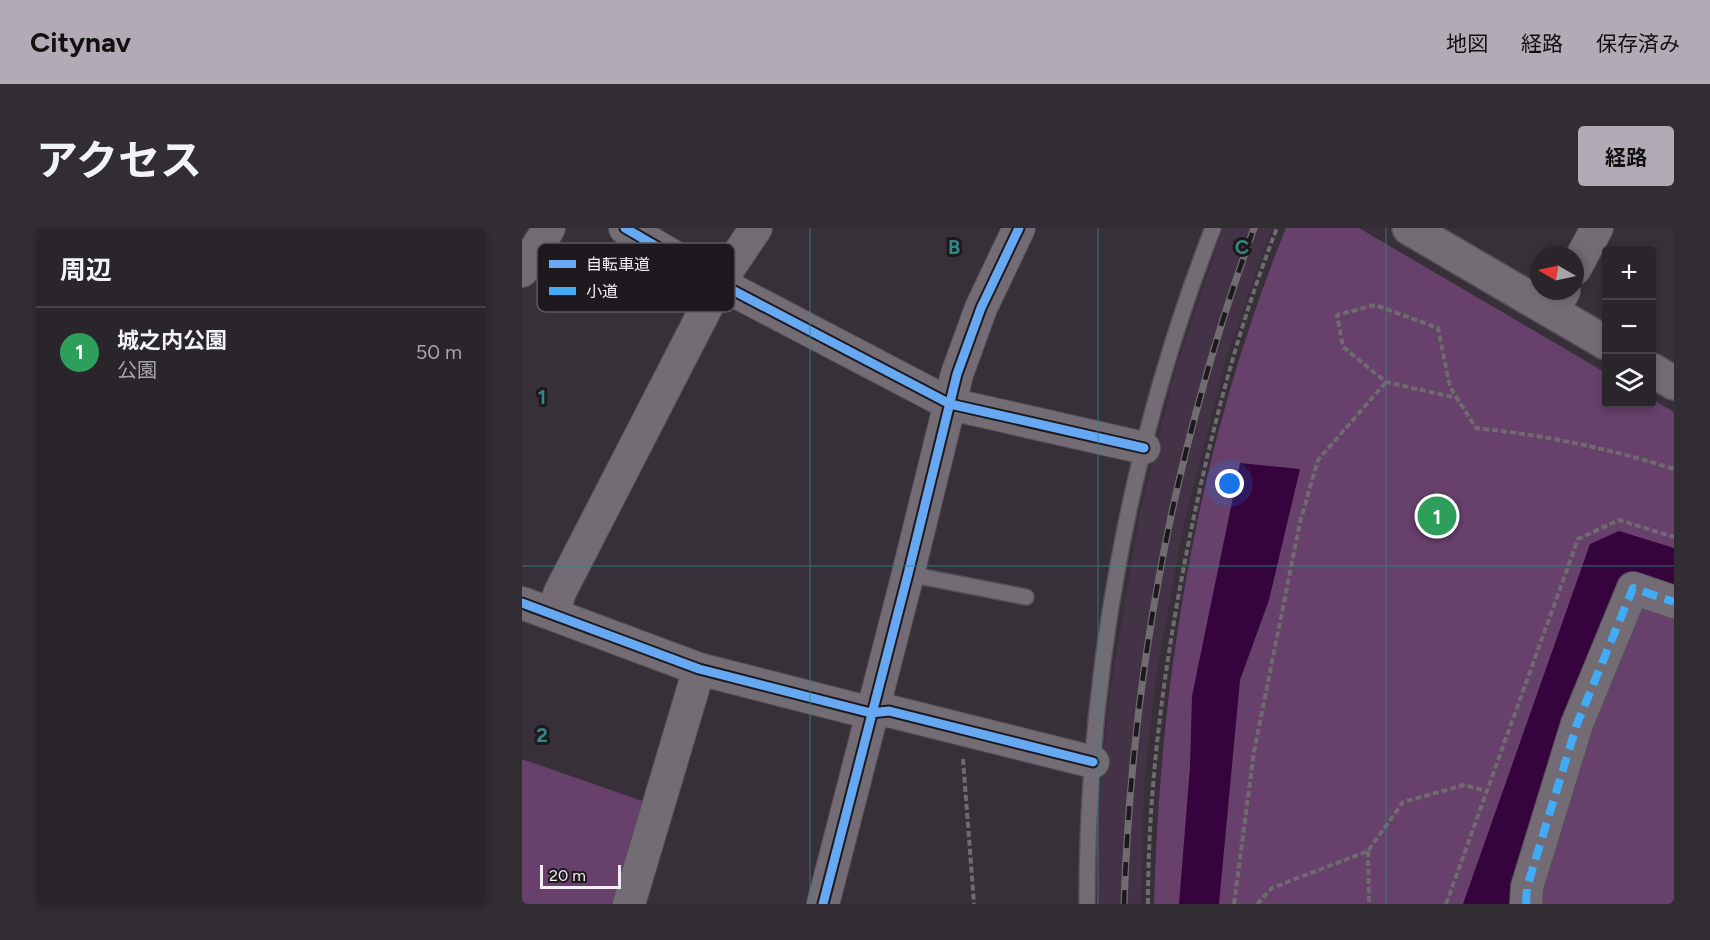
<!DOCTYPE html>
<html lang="ja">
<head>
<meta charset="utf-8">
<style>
  body { margin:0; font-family:Figtree,"Noto Sans JP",sans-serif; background:#322c33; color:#f1f3f6 }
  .controls { position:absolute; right:18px; top:18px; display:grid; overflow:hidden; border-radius:6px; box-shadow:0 3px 9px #0003 }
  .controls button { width:54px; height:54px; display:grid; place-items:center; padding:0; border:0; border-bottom:2px solid #464147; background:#2a242b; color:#f1f3f6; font:30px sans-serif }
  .compass { position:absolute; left:1008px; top:18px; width:54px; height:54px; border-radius:50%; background:#2a242b; box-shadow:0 3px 9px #0003; rotate:279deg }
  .scale { position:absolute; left:18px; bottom:15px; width:81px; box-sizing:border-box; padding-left:6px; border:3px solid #f4ebf6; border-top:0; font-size:16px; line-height:21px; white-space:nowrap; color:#f4ebf6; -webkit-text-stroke:4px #1e181f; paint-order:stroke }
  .you { position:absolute; left:708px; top:256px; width:21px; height:21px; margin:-15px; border:4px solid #fff; border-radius:50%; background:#1a73e8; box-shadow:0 0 0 9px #1a73e833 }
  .badge { display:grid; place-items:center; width:39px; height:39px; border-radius:50%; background:#b2aab4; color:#fff; font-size:20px; font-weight:700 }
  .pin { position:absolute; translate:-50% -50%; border:3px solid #fff; box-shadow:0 2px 6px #0006 }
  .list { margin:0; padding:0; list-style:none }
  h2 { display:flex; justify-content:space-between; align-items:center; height:78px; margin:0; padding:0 24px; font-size:26px }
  h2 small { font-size:20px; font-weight:400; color:#a5a4a9 }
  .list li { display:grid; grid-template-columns:39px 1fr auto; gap:18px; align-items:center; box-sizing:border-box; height:90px; padding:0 24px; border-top:2px solid #464147 }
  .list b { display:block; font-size:22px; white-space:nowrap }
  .list p { margin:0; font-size:20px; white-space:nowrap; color:#a5a4a9 }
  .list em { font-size:20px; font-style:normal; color:#a5a4a9 }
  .icon { flex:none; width:33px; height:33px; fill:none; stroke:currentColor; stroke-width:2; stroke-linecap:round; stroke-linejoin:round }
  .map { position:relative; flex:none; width:1152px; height:676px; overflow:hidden; border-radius:6px }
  header { display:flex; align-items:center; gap:36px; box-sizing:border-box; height:84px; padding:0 30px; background:#b2aab4; color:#111 }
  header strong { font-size:28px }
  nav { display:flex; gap:33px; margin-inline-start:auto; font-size:21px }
  .intro { display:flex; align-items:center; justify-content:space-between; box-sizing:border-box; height:144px; padding:0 36px }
  h1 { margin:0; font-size:42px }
  .button { padding:15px 27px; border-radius:6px; background:#b2aab4; color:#111; font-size:21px; font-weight:700 }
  main { display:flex; gap:36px; padding:0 36px }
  aside { flex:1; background:#2a242b; border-radius:6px; box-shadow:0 3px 9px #0003 }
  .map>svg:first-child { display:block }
  .built { fill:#443246 }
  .green { fill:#67416c }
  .water { fill:#35043d }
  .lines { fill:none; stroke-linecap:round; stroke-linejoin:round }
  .lane-casing { stroke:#564f58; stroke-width:18 }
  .street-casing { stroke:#564f58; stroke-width:34 }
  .secondary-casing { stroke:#564f58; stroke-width:36 }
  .path { stroke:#6f6a70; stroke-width:4; stroke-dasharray:6 3; stroke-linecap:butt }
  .lane { stroke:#736c74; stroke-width:15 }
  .street { stroke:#736c74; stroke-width:32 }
  .secondary { stroke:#736c74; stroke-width:33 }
  .rail-casing { stroke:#726c72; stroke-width:7 }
  .rail { stroke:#1e181f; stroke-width:4.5; stroke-dasharray:14; stroke-linecap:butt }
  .quiet { stroke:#42abf6; stroke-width:8; stroke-dasharray:15 8; stroke-linecap:butt }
  .cycleway-casing { stroke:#1e181f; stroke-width:13 }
  .cycleway { stroke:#66a8f1; stroke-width:9 }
  .grid { fill:none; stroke:#318882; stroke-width:1.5; stroke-opacity:0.55 }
  .key { fill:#1e181f; stroke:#5e5760; stroke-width:1.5 }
  .key-label { font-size:16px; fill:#f4ebf6 }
  .grid-label { font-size:20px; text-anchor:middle; font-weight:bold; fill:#318882; stroke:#1e181f; stroke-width:6; stroke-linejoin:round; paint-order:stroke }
</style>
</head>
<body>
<header>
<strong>Citynav</strong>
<nav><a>地図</a><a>経路</a><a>保存済み</a></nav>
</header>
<div class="intro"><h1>アクセス</h1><a class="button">経路</a></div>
<main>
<aside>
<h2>周辺<small></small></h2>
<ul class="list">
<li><span class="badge" style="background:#2e9e5b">1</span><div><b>城之内公園</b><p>公園</p></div><em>50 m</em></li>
</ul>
</aside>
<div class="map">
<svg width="1152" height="676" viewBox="0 0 1152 676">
  <rect width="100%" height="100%" fill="#383039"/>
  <!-- built -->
  <path class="built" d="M 701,0 L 750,0 L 705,127 L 662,295 L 634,448 L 622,559 L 619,676 L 572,676 L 575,586 L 587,470 L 618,285 L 652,146 Z"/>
  <!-- green -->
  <path class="green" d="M 764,0 L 837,0 L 1084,145 L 1084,176 L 1130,176 L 1130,171 L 1152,184 L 1152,676 L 632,676 C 638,446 677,214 764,0 Z
    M 0,531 L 126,575 L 94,676 L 0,676 Z"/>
  <!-- water -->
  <path class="water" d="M 718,235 L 778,241 L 747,372 L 718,452 L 697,676 L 657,676 L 668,539 L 670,468 Z
    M 1097,303 L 1152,320 L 1152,360 L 1105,348 L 993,676 L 941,676 L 1068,316 Z"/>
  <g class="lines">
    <defs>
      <path id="lane" d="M 386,346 L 504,369
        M 565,676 C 565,448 608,213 691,0"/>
      <path id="street" d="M 103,0 L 197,55 L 428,176 L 622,220
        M 1053,41 L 1075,0
        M 0,43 L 27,0
        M 1031,83 L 1042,63
        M 0,375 L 177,441 L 349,485 L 367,483 L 571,534
        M 31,386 L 38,364 L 197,55 L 234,0
        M 107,676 L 177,441
        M 301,676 L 386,346 L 435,146 L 459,80 L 497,0
        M 1004,676 L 1005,659 L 1055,496 L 1111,360 L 1152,374"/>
      <path id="secondary" d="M 887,0 L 1084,115
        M 1130,142 L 1152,155"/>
    </defs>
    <!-- lane casing -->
    <use href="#lane" class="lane-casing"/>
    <!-- street casing -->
    <use href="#street" class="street-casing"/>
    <!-- secondary casing -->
    <use href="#secondary" class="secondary-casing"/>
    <!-- path -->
    <path class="path" d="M 942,181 L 935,170 L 864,154 L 821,119 L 815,87 L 853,77 L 916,100 L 928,159 L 954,200 C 1022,207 1086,220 1152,241
      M 441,531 L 452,676
      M 846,623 L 847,676
      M 626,676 C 626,548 645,418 671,293 C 692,193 718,94 755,0
      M 712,676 L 732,524 L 778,294 L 796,232 L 864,154
      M 735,676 L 750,660 L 846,623 L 881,574 L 942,557 L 965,563
      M 924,676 L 1056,311 L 1097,292 L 1152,309"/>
    <!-- lane -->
    <use href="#lane" class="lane"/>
    <!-- street -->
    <use href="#street" class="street"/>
    <!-- secondary -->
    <use href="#secondary" class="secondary"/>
    <defs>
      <path id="rail" d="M 602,676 C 610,441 652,221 732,0"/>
    </defs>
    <!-- rail casing -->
    <use href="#rail" class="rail-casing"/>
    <!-- rail -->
    <use href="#rail" class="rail"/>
    <!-- quiet -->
    <path class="quiet" d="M 1004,676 L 1005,659 L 1055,496 L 1111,360 L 1152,374"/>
    <defs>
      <path id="cycleway" d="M 103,0 L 197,55 L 428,176 L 622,220
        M 0,375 L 177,441 L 349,485 L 367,483 L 571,534
        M 301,676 L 386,346 L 435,146 L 459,80 L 497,0"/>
    </defs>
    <!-- cycleway casing -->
    <use href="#cycleway" class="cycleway-casing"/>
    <!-- cycleway -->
    <use href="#cycleway" class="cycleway"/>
  </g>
  <!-- grid -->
  <path class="grid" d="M 288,0 L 288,676M 576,0 L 576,676M 864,0 L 864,676M 0,338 L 1152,338"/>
  <!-- legend -->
  <rect x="15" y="15" width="198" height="69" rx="9" class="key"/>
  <rect x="27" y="32" width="27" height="8" fill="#66a8f1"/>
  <rect x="27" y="59" width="27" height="8" fill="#42abf6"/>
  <g class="key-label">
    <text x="64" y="42">自転車道</text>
    <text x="64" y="69">小道</text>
  </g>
  <g class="grid-label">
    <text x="432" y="26">B</text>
    <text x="720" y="26">C</text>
    <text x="20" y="176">1</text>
    <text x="20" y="514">2</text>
  </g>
</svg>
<div class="controls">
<button>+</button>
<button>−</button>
<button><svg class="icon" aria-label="layers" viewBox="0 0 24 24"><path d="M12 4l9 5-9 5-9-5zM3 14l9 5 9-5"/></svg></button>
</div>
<svg class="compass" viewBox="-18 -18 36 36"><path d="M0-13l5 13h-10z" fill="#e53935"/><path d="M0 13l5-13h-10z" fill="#a5a4a9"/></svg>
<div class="scale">20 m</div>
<div class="you"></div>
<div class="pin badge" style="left:915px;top:288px;background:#2e9e5b">1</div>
</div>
</main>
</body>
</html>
